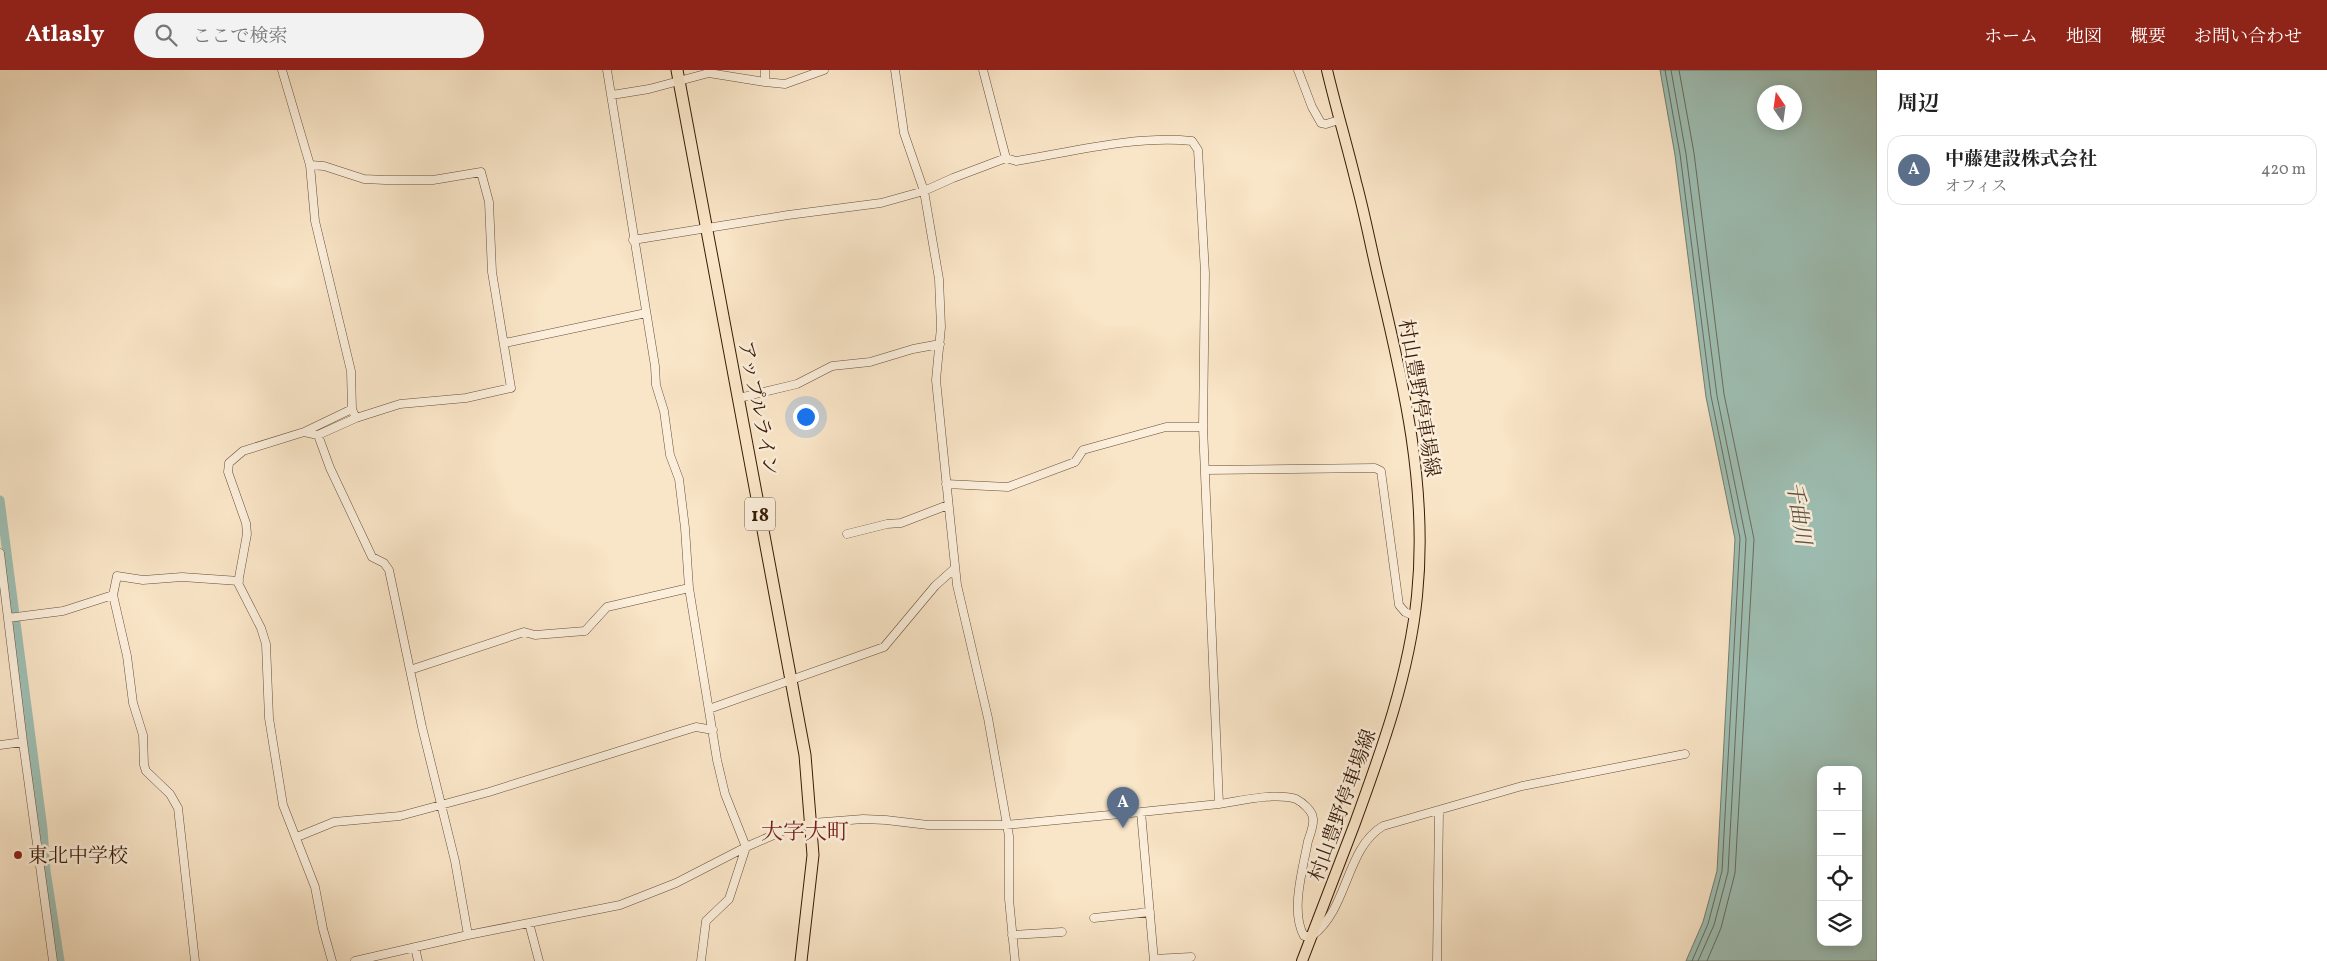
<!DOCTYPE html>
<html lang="ja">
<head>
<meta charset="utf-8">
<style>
  body { margin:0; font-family:Vollkorn,"Noto Serif JP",serif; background:#f2f2f2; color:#222 }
  .controls { position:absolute; right:15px; bottom:15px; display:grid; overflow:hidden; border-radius:10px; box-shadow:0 2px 12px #0003 }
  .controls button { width:45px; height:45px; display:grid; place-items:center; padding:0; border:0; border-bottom:1px solid #e0e0e0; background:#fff; color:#222; font:25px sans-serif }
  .compass { position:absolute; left:1757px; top:15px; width:45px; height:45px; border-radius:50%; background:#fff; box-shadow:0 2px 12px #0003; rotate:347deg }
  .you { position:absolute; left:805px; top:346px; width:18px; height:18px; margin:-12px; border:4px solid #fff; border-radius:50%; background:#1a73e8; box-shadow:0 0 0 8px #1a73e833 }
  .badge { display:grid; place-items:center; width:32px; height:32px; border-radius:50%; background:#8f2418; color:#fff; font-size:16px; font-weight:700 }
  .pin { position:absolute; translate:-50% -41px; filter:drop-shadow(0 1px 2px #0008) }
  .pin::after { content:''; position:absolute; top:26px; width:18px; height:15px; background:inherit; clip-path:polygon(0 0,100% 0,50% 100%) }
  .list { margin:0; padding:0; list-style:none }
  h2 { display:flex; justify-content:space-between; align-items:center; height:65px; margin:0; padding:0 20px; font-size:21px }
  h2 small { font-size:16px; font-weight:400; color:#767676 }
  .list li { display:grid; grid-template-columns:32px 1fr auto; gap:15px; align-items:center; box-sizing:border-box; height:70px; margin:0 10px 10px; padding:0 10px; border:1px solid #e0e0e0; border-radius:15px }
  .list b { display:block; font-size:19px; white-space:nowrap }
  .list p { margin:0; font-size:16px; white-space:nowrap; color:#767676 }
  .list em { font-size:16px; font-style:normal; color:#767676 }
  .icon { flex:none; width:28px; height:28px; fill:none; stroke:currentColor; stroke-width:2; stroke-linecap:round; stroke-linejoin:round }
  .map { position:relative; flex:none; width:1877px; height:891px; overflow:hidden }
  header { display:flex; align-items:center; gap:30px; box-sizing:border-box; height:70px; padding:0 25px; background:#8f2418; color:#fff }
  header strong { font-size:24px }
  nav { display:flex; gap:28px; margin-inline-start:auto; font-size:18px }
  .search { width:350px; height:45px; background:#f2f2f2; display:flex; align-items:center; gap:12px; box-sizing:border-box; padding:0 18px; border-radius:28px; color:#767676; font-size:19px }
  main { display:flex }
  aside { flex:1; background:#fff }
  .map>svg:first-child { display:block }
  .water { fill:#9ebfb4; stroke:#757d6e; fill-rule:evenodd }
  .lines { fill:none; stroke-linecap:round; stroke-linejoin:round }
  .shore { stroke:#6b6c5c; stroke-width:1 }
  .canal { stroke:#9ebfb4; stroke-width:9 }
  .minor-casing { stroke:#684d36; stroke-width:9 }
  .major-casing { stroke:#381a05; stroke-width:12 }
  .highway-casing { stroke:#381a05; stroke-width:13 }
  .minor { stroke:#fbeedb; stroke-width:8 }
  .major { stroke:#f9e5c7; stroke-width:10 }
  .highway { stroke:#f9e5c7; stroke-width:11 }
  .poi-dot { fill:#8f2418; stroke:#fbeedb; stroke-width:2 }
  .labels { text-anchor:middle; stroke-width:5; stroke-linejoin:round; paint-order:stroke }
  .shield { fill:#fbeedb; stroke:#725a45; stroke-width:1 }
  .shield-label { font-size:19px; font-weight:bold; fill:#381a05 }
  .street-label { font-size:20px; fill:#381a05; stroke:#fbeedb }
  .poi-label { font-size:20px; fill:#381a05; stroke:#fbeedb; text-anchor:start }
  .water-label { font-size:21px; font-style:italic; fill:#5c5442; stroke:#fbeedb }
  .quarter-label { font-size:22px; fill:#7a1f14; stroke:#fbeedb }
</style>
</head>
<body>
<header>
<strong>Atlasly</strong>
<div class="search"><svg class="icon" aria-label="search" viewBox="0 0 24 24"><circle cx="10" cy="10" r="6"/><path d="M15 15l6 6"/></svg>ここで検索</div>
<nav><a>ホーム</a><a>地図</a><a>概要</a><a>お問い合わせ</a></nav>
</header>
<main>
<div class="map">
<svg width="1877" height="891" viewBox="0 0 1877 891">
  <rect width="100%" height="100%" fill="#f9e5c7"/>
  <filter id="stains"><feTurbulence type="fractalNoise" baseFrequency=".004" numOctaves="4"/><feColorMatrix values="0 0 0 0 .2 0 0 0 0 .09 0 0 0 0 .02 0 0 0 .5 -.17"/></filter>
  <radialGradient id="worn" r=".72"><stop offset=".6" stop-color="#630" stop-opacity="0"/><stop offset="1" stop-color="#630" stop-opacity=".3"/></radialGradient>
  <!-- water -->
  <path class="water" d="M 1660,0 L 1877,0 L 1877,891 L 1686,891 L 1703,852 L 1717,801 L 1735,469 L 1706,327 L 1675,85 ZM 1764,22 L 1794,22 L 1794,52 L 1764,52 ZM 1821,700 L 1858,700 L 1858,872 L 1821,872 Z"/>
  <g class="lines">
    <!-- shore -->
    <path class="shore" d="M 1665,0 L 1680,84 L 1711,326 L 1740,468 L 1722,801 L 1708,854 L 1692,891
      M 1671,0 L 1686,84 L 1717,326 L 1746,469 L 1728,802 L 1714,855 L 1698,891
      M 1679,0 L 1694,83 L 1724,324 L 1754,469 L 1735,803 L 1721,858 L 1707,891"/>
    <!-- canal -->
    <path class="canal" d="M 0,430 L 43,759 L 46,801 L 60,891"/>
    <defs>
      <path id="minor" d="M 282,0 L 310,95 L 315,151 L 351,301 L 352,339 L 356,348
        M 607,0 L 655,296 L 656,315 L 664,341 L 670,385 L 679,409 L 685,458 L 689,518 L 717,690 L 725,724 L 746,777 L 729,829 L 706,851 L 701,891
        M 895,0 L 904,63 L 924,121 L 939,209 L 941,257 L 936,310 L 950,448 L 957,515 L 988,648 L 1009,766 L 1009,829 L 1015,891
        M 983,0 L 1006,88 L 1016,91 C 1071,82 1136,65 1192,71 L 1198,80 L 1205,203 L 1203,357 L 1219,734 L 1141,742 L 1154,891
        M 1298,0 L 1312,37 L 1321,53 L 1326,54 L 1339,50
        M 765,12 L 785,14 L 824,0
        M 612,25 L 649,19 L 709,3 L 765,12 L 765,0
        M 310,95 L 324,96 L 364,109 L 385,110 L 433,110 L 481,102 L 489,132 L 492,202 L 511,318 L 466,328 L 400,334 L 356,348 L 318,365 L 304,362 L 243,381 L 229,393 L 228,402 L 246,453 L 247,464 L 238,513 L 261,558 L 266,574 L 269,648 L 283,735 L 315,817 L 323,859 L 332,891
        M 633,170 L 788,145 L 881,133 L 924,121 L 953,108 L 1006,88
        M 505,273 L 646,243
        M 739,328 L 797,314 L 832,296 L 870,292 L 913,279 L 940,274
        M 304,362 L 352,339
        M 318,365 L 330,398 L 372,487 L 384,493 L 389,500 L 422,657 L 455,791 L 468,865
        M 1205,400 L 1375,398 L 1381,401 L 1399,535 L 1405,542 L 1414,546
        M 946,414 L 1008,417 L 1075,392 L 1083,380 L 1166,357 L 1203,357
        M 847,464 L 887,454 L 901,453 L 948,435
        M 0,483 L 23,672 L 53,891
        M 113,525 L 127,586 L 133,633 L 143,665 L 144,695 L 146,701 L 170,724 L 178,738 L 195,891
        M 8,548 L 63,541 L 113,525 L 117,506 L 143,510 L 182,507 L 239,511
        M 410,600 L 524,562 L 535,565 L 585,561 L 607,537 L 689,518
        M 709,639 L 884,577 L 935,516 L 955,498
        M 0,675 L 23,672
        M 1219,734 C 1240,731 1276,722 1296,729 C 1302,732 1313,741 1313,749 C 1314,755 1310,765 1308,771 C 1303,798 1290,842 1304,866 L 1312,866 C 1349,838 1345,779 1383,756 L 1522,716 L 1685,684
        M 297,767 L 334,752 L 400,746 L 489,722 L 686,660 L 696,657 L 713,660
        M 1094,848 L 1150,842
        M 529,853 L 539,891
        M 1012,865 L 1062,862
        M 415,877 L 418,891
        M 1154,889 L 1191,887
        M 355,891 L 468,865 L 620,835 L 676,813 L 746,777 L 785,760 L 812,753 L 863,749 L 886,750 L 928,755 L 1006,755 L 1141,742
        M 1437,891 L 1439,741"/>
      <path id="major" d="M 1302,891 C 1320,845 1337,799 1355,753 C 1382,679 1409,605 1417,526 C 1428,418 1404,315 1379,211 C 1371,178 1365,145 1356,112 C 1347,75 1336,38 1327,0"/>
      <path id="highway" d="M 677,0 L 805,685 L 813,785 L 801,891"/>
    </defs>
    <!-- minor casing -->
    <use href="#minor" class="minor-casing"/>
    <!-- major casing -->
    <use href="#major" class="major-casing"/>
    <!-- highway casing -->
    <use href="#highway" class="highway-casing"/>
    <!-- minor -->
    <use href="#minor" class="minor"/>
    <!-- major -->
    <use href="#major" class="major"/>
    <!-- highway -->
    <use href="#highway" class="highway"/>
  </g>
  <!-- markers -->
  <circle class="poi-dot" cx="18" cy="785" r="5"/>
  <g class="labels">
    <!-- shield labels -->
    <rect class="shield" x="745" y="427.5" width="30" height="33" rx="4"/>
    <g class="shield-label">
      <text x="760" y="451">18</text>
    </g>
    <!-- street labels -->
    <g class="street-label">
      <text transform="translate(1420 328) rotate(80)" y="7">村山豊野停車場線</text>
      <text transform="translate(759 338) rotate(79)" y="7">アップルライン</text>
      <text transform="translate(1342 735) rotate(-70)" y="7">村山豊野停車場線</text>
    </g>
    <!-- poi labels -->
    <g class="poi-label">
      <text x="28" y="792">東北中学校</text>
    </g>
    <!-- water labels -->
    <g class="water-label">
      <text transform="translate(1799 443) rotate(81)" y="7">千曲川</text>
    </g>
    <!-- quarter labels -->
    <g class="quarter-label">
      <text x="805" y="769">大字大町</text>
    </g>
  </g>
  <rect width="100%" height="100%" filter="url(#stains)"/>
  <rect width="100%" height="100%" fill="url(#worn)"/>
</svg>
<div class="controls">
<button>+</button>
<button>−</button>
<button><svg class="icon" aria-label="locate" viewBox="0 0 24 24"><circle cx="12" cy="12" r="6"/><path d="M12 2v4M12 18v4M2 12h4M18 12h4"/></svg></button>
<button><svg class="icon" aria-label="layers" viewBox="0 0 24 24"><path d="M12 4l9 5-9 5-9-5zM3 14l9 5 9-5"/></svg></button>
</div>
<svg class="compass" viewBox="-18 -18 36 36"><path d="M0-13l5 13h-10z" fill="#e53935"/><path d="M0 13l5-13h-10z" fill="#767676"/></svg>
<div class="you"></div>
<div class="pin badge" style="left:1123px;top:758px;background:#5c6f8a">A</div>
</div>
<aside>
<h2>周辺<small></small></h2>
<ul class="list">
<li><span class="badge" style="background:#5c6f8a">A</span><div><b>中藤建設株式会社</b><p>オフィス</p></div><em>420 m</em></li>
</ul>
</aside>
</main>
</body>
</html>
